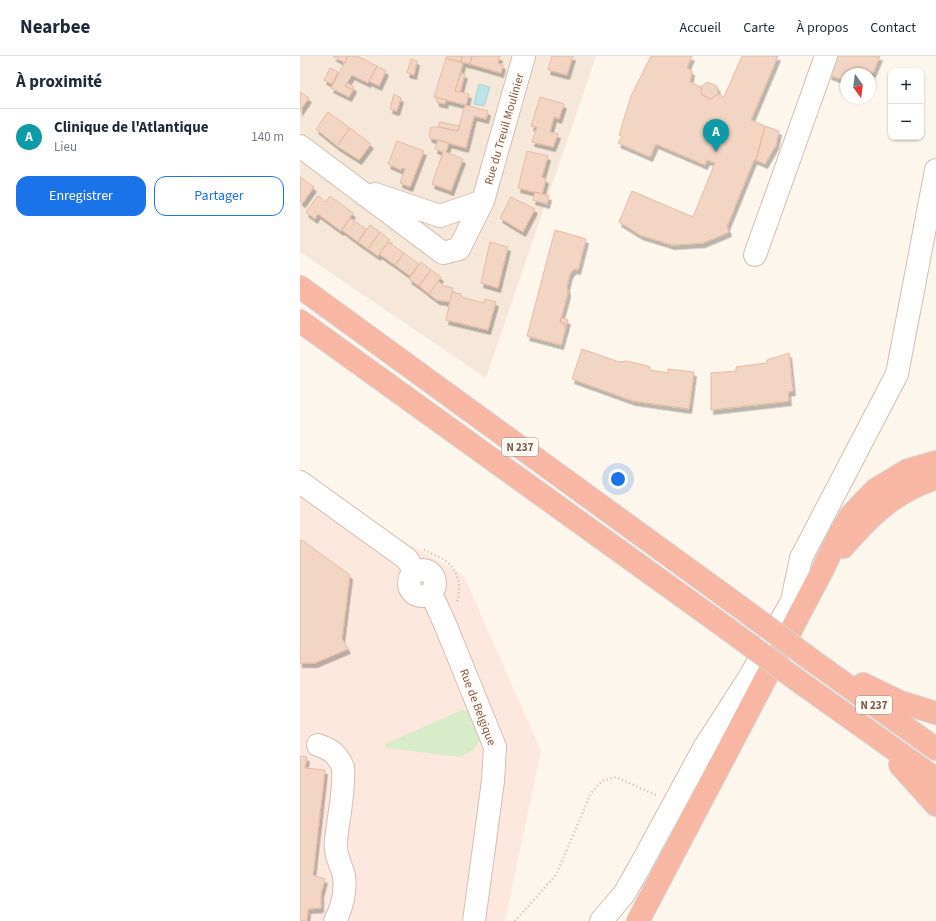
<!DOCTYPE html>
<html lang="fr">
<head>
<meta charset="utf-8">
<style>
  body { margin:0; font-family:"Source Sans 3",sans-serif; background:#f2f2f3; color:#1f2937 }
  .controls { position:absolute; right:12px; top:12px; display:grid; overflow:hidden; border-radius:8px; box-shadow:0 1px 3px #0004 }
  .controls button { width:36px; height:36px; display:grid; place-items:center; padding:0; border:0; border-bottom:1px solid #e0e1e3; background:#fff; color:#1f2937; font:20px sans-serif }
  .compass { position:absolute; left:540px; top:12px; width:36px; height:36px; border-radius:50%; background:#fff; box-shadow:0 1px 3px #0004; rotate:166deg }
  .you { position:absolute; left:318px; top:423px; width:14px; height:14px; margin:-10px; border:3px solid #fff; border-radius:50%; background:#1a73e8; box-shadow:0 0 0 6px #1a73e833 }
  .badge { display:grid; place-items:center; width:26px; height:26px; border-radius:50%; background:#1a73e8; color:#fff; font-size:13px; font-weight:700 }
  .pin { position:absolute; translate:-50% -33px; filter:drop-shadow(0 1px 2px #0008) }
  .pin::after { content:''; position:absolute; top:21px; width:14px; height:12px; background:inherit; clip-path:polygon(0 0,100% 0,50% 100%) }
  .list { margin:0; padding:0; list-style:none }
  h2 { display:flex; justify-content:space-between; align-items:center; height:52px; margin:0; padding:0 16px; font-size:17px }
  h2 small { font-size:13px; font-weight:400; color:#747a83 }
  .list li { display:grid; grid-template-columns:26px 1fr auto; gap:12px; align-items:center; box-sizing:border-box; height:56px; padding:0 16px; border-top:1px solid #e0e1e3 }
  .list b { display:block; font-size:15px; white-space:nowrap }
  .list p { margin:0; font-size:13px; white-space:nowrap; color:#747a83 }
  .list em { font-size:13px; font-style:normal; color:#747a83 }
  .actions { display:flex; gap:8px; padding:12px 16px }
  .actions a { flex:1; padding:9px 0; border:1px solid #1a73e8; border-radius:12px; text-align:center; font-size:14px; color:#1a73e8 }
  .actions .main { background:#1a73e8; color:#fff }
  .map { position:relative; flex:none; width:636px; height:865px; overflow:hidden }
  header { display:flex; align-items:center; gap:24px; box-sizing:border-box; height:56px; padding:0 20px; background:#fff; border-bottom:1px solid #e0e1e3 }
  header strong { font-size:19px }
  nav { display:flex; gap:22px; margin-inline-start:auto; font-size:14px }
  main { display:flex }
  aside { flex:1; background:#fff }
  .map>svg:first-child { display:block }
  .residential { fill:#f5e8da }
  .commercial { fill:#fde8e0 }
  .green { fill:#d8ecc9 }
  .water { fill:#bfe3e8; stroke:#a5d3da }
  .building { fill:#f3d5c3; stroke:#e6bba3; filter:url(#shadow) }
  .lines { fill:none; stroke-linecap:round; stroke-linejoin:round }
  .minor-casing { stroke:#d1beb0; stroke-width:24 }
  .highway-casing { stroke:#dad1cd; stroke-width:24 }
  .path { stroke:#d9b8a5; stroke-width:2.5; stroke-dasharray:1 3; stroke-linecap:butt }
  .minor { stroke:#fff; stroke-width:22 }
  .highway { stroke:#f7b7a3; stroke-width:22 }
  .highway-bridge-casing { stroke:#dad1cd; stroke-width:24; stroke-linecap:butt }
  .highway-bridge { stroke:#f7b7a3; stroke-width:22 }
  .labels { text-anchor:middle; stroke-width:3.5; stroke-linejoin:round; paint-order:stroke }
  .shield { fill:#fffaf3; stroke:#a28b7f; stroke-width:1 }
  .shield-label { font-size:11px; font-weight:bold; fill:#7a5c4d }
  .street-label { font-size:12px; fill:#7a5c4d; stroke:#fffaf3 }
</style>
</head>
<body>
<header>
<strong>Nearbee</strong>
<nav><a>Accueil</a><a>Carte</a><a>À propos</a><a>Contact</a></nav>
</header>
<main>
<aside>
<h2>À proximité<small></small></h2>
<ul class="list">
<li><span class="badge" style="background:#0f9aa8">A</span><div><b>Clinique de l'Atlantique</b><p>Lieu</p></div><em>140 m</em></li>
</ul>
<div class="actions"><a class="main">Enregistrer</a><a>Partager</a></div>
</aside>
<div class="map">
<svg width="636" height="865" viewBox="0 0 636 865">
  <defs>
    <filter id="shadow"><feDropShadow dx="2.5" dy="4.5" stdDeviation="0" flood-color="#0004"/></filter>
  </defs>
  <rect width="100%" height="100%" fill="#fdf6ec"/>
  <!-- residential -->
  <path class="residential" d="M 0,0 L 296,0 L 186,322 L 0,196 Z"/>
  <!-- commercial -->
  <path class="commercial" d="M 0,420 L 62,461 L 164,520 L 241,695 L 205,865 L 0,865 Z"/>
  <!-- green -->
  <path class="green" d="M 162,654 L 170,655 C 182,679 187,688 160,701 L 86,692 L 85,688 Z"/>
  <!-- water -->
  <path class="water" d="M 179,28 L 190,31 L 184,50 L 174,48 Z"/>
  <!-- building -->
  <path class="building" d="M 33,0 L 48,0 L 45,7 Z
    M 48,0 L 57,0 L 77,10 L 68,27 L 52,19 L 45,30 L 53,34 L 49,41 L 31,32 Z
    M 147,0 L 162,0 L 161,6 L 146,2 Z
    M 162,0 L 172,0 L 170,8 L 161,6 Z
    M 172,0 L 200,0 L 198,7 L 203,9 L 201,17 L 170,8 Z
    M 252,0 L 273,0 L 267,19 L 248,14 Z
    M 351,0 L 392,0 L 387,12 L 392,15 L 390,26 L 401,31 L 402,39 L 411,43 L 418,38 L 424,41 L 442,0 L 478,0 L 451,64 L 465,70 L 456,104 L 454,104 L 427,170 L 429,176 L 403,187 L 372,189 L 340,179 L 319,166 L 332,135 L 393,161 L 415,107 L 407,104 L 405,109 L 356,88 L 350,101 L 318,87 L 322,80 L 319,79 L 331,40 Z
    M 536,0 L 580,0 L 573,17 L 571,16 L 570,19 L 546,18 L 546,25 L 529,19 Z
    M 146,2 L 163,7 L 155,35 L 169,38 L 166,49 L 134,41 Z
    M 111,3 L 117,5 L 114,19 L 107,17 Z
    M 77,10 L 86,15 L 79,30 L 69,25 Z
    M 30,12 L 38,16 L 32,28 L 24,24 Z
    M 161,17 L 165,18 L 160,36 L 155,35 Z
    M 407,26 L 417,30 L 418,38 L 411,43 L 402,39 L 401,31 Z
    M 47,27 L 54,31 L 53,34 L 45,30 Z
    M 0,36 L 9,42 L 0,55 Z
    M 94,38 L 101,42 L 97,55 L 90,53 Z
    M 136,41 L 146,44 L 145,48 L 137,46 Z
    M 240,41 L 264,48 L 259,63 L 254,61 L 250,76 L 258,78 L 253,91 L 232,86 L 237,71 L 231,70 Z
    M 165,49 L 188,55 L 186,63 L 174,60 L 166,92 L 130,82 L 129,79 L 131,71 L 138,71 L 158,75 Z
    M 28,56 L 50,72 L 37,90 L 16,73 Z
    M 140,66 L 159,70 L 158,75 L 138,71 Z
    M 465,70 L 479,75 L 476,89 L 465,108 L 456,104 Z
    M 50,72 L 71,88 L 59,104 L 37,90 Z
    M 138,84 L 149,87 L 146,96 L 163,103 L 151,135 L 132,128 L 143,96 L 135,93 Z
    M 97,85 L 124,95 L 110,131 L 100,127 L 105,113 L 102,112 L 101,114 L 88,108 Z
    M 227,95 L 248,100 L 242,121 L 246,123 L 242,138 L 218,132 Z
    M 0,121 L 14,131 L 3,147 L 0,145 Z
    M 235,136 L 249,140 L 247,148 L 233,144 Z
    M 18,140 L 26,146 L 30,140 L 53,157 L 41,175 L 18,158 L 15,163 L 6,156 Z
    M 211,141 L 235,153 L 223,176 L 200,162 Z
    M 50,162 L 66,173 L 58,186 L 42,174 Z
    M 70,169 L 80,176 L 68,193 L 58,186 Z
    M 255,174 L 286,183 L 278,214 L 274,213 L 270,218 L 267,230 L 268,237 L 260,266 L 264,267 L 266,271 L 261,289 L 227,280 Z
    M 80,176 L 90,184 L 78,200 L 68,193 Z
    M 88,186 L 104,197 L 95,209 L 79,198 Z
    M 190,186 L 208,191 L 198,232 L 181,227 Z
    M 104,197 L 119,208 L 110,220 L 95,209 Z
    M 121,206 L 131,214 L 119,230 L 109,223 Z
    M 131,214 L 141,221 L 129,238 L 119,230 Z
    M 138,225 L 144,230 L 153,232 L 150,246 L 137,244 L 129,238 Z
    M 152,236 L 161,238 L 161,241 L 184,247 L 185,243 L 196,246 L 188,274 L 146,264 Z
    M 261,262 L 268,264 L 265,274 L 264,267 L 260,266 Z
    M 282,293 L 319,306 L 327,305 L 344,309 L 350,311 L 350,314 L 368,317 L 368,313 L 394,316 L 389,353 L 333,345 L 272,323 Z
    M 489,297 L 493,335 L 488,336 L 489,345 L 411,354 L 411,317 L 436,315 L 436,311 L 467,307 L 467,304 Z
    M 0,484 L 3,485 L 50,519 L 42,583 L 48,593 L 15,607 L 0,607 Z
    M 0,700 L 7,701 L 5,712 L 25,714 L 13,819 L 25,823 L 21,837 L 21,852 L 8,853 L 7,865 L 0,865 Z"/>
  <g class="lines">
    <defs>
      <path id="minor" d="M 0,90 L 143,197 L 159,193 L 183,145 L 224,0
        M 75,138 L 140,160 L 183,145
        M 455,199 L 526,0
        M 0,426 L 107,503 L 115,516
        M109 527a13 13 0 1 1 26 0a13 13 0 1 1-26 0Z
        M 130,538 L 135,546 L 145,568 L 195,691 L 193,725 L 174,865
        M 18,689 C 32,694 37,698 43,711 C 45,736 38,761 36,785 C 34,798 41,808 44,820 C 46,835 42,852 35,865
        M 301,865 L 324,838 L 339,812 L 404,692 L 449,622 L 492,545 L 501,502 L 597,318 L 636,114"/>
      <path id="highway" d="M 0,231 L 440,551
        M 0,265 L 425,571
        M 543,491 C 571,459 594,436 636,422
        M 513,605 L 636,693
        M 497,624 L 636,723
        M 563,628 L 600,646 L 636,657
        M 600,709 L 636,749
        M 338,865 L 523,513 L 538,481 L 551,459 L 575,434 L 608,414 L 636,406"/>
    </defs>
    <!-- minor casing -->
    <use href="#minor" class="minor-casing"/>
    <!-- highway casing -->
    <use href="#highway" class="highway-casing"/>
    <!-- path -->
    <path class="path" d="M 124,494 C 131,498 141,501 147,506 C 161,518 160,532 157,547
      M 215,865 L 256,819 L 291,737 L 302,725 L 316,721 L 358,740"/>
    <!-- minor -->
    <use href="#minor" class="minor"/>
    <!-- highway -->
    <use href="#highway" class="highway"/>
    <defs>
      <path id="highway-bridge" d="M 440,551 L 513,605
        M 425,571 L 497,624"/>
    </defs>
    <!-- highway-bridge casing -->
    <use href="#highway-bridge" class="highway-bridge-casing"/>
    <!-- highway-bridge -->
    <use href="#highway-bridge" class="highway-bridge"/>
  </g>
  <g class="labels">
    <!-- shield labels -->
    <g class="shield">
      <rect x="202" y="382" width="36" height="18" rx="3"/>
      <rect x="556" y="640" width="36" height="18" rx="3"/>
    </g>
    <g class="shield-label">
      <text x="220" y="395">N 237</text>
      <text x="574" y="653">N 237</text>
    </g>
    <!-- street labels -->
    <g class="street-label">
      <text transform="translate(204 73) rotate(-74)" y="4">Rue du Treuil Moulinier</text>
      <text transform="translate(178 651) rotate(69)" y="4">Rue de Belgique</text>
    </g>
  </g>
</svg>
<div class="controls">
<button>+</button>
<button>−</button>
</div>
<svg class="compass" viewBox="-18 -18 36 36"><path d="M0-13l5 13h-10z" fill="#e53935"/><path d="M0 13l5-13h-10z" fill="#747a83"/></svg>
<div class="you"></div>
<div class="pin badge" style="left:416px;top:96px;background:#0f9aa8">A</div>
</div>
</main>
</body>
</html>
